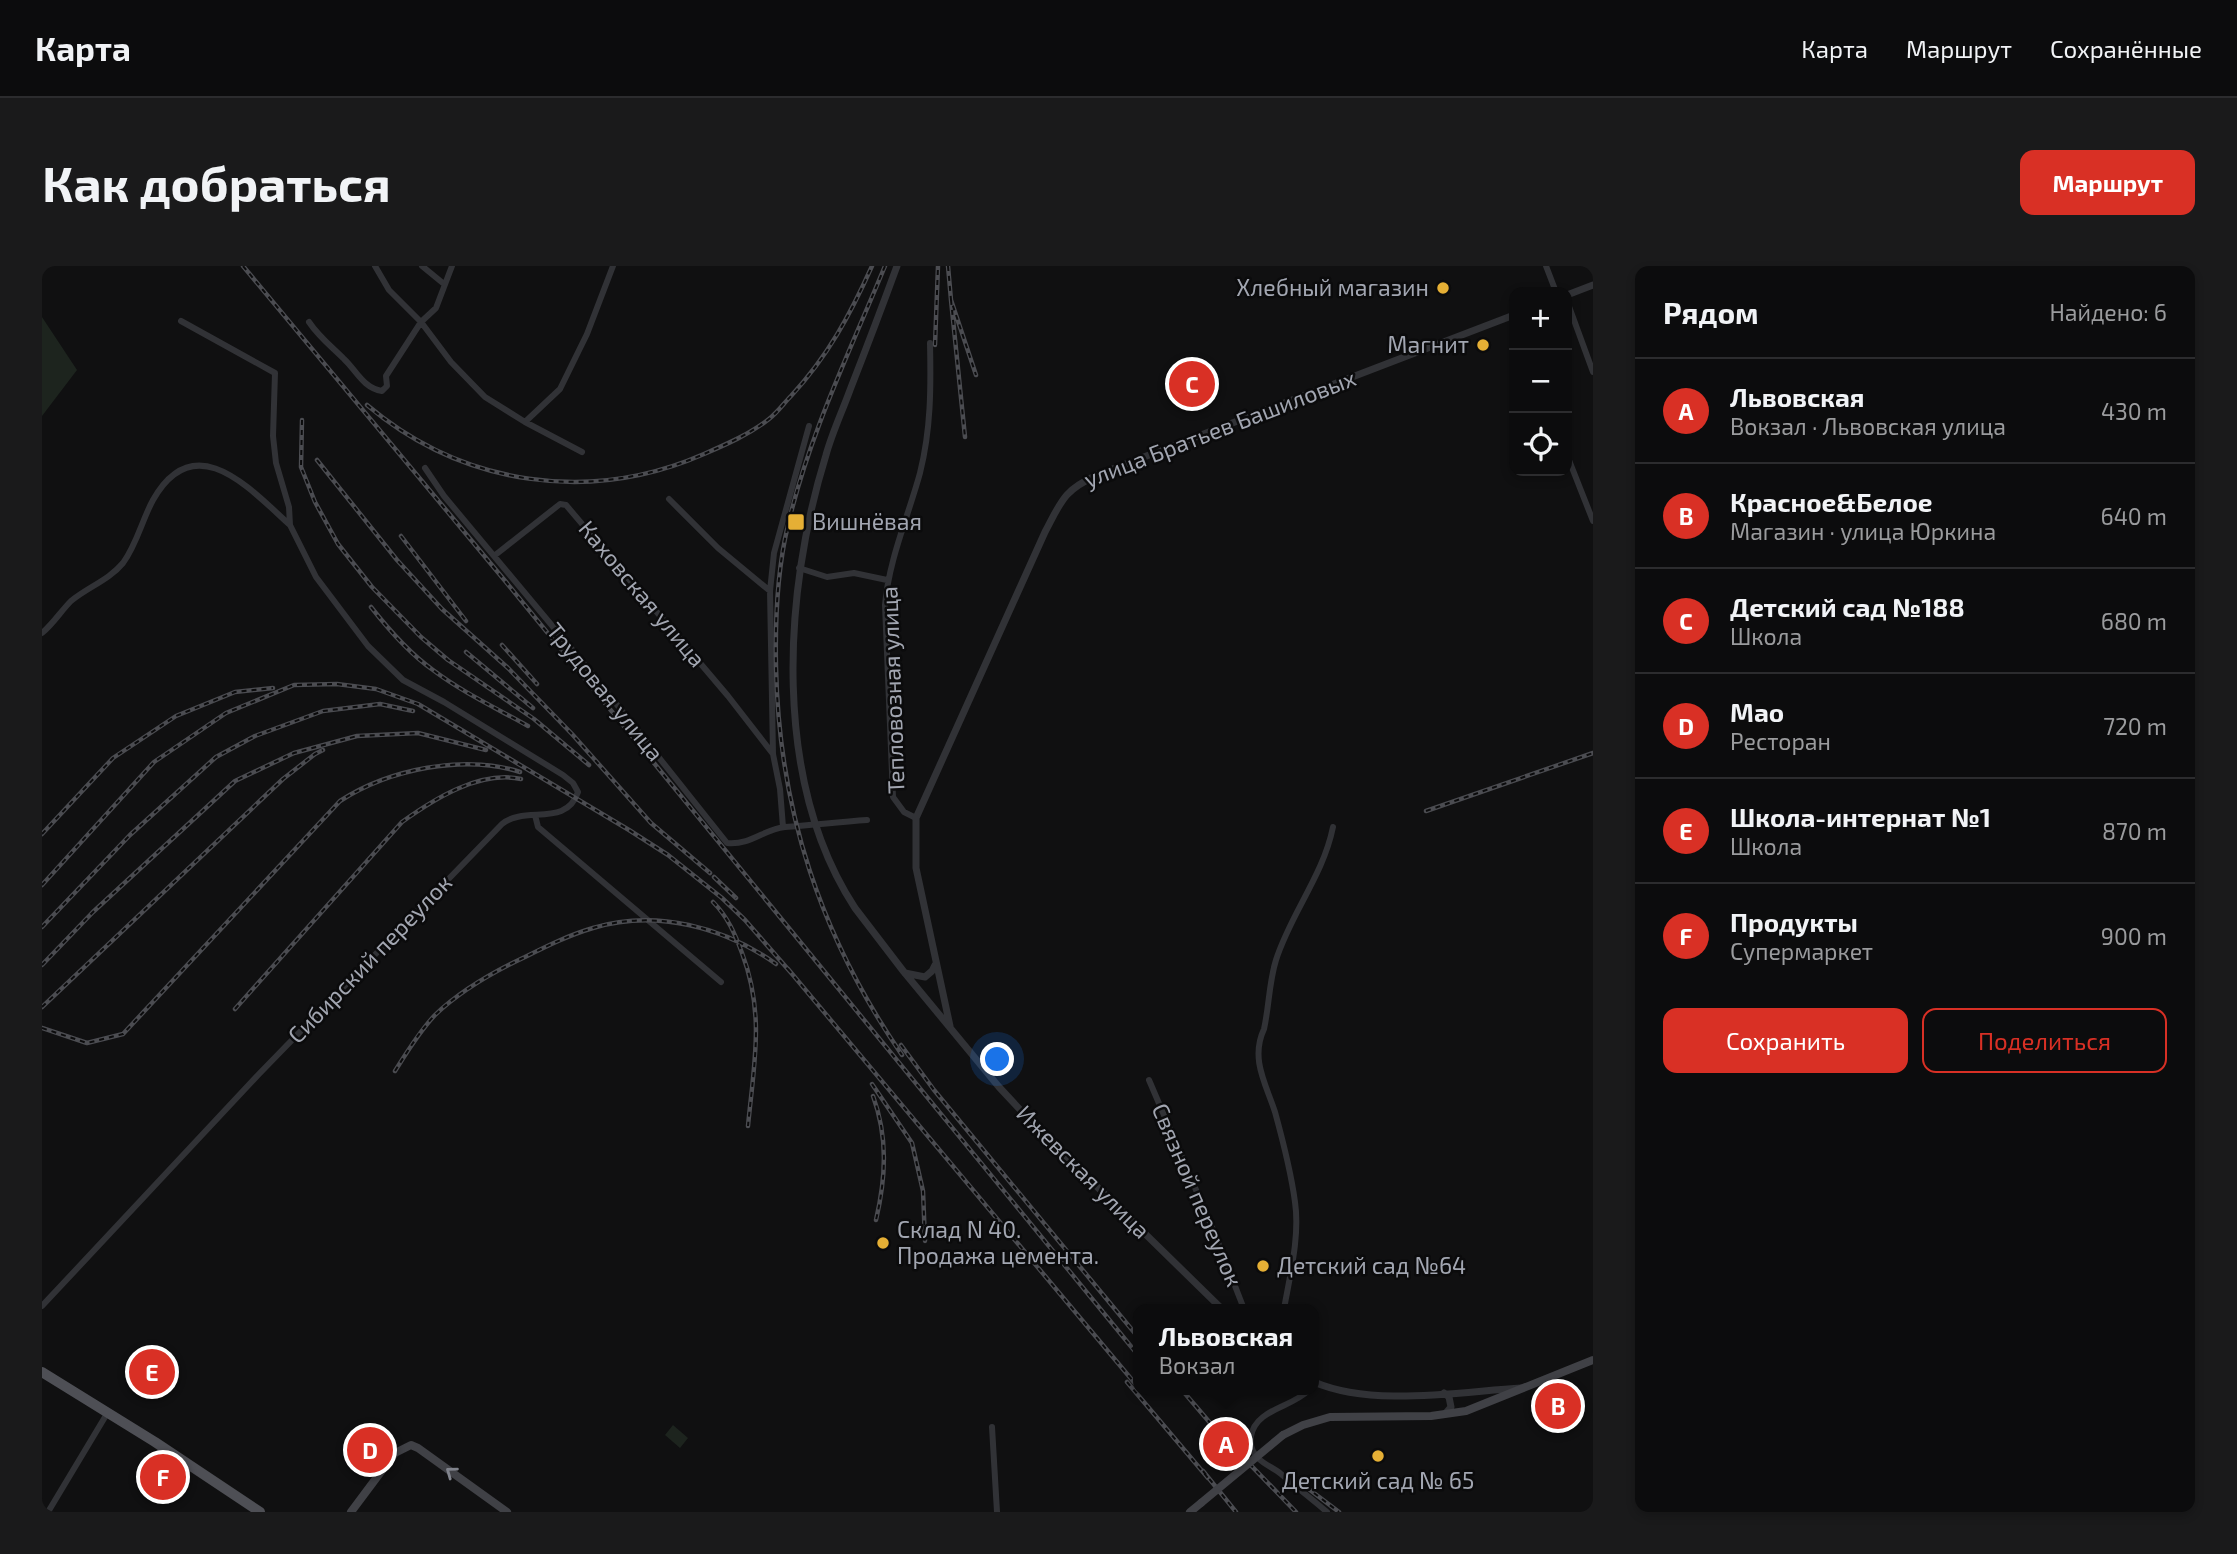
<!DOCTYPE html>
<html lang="ru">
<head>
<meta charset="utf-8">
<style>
  body { margin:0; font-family:"Exo 2",sans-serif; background:#1a1a1b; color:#f1f3f6 }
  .controls { position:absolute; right:21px; top:21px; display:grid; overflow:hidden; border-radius:14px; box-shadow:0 4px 10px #0003 }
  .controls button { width:63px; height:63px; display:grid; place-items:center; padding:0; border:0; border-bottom:2px solid #2c2c2e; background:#0c0c0d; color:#f1f3f6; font:35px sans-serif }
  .you { position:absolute; left:956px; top:794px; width:24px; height:24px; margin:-18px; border:5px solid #fff; border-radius:50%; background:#1a73e8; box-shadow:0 0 0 10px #1a73e833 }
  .badge { display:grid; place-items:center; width:46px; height:46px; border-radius:50%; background:#d93025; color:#fff; font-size:23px; font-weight:700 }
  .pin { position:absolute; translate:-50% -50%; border:4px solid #fff; box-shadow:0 2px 7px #0006 }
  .popup { position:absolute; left:1091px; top:1038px; width:186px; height:91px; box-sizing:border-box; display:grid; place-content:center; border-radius:14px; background:#0c0c0d; filter:drop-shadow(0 2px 5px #0005); font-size:23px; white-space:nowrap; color:#9a9b9d }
  .popup b { font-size:26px; color:#f1f3f6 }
  .popup::after { content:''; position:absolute; left:50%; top:100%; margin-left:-14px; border:14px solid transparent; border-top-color:#0c0c0d }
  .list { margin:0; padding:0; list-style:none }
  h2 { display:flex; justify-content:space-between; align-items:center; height:91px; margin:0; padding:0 28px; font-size:30px }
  h2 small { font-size:23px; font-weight:400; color:#9a9b9d }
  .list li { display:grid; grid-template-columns:46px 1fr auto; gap:21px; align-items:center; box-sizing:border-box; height:105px; padding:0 28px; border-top:2px solid #2c2c2e }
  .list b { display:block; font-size:26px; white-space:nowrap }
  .list p { margin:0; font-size:23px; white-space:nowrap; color:#9a9b9d }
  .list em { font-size:23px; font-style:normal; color:#9a9b9d }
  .actions { display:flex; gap:14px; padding:21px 28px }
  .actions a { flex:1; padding:16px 0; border:2px solid #d93025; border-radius:14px; text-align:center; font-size:24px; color:#d93025 }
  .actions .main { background:#d93025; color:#fff }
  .icon { flex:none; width:38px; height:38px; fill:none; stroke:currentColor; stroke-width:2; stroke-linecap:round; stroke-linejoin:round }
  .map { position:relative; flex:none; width:1551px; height:1246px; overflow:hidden; border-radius:14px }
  header { display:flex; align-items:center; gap:42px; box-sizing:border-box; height:98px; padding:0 35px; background:#0c0c0d; border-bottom:2px solid #2c2c2e }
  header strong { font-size:33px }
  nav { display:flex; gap:38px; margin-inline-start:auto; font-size:24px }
  .intro { display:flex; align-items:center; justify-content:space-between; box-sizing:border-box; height:168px; padding:0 42px }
  h1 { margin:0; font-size:49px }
  .button { padding:18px 32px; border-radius:14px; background:#d93025; color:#fff; font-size:24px; font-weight:700 }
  main { display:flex; gap:42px; padding:0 42px }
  aside { flex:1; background:#0c0c0d; border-radius:14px; box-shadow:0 4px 10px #0003 }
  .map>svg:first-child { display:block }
  .green { fill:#1d241e }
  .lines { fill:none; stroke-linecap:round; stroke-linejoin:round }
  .minor { stroke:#313236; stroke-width:6 }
  .tertiary { stroke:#313236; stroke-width:7 }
  .secondary { stroke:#404146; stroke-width:8 }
  .primary { stroke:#4e4f55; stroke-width:10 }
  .rail-casing { stroke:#4b4c51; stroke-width:4.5 }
  .rail { stroke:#0b0b0c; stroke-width:2; stroke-dasharray:5; stroke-linecap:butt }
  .secondary-bridge { stroke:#404146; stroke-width:8 }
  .oneway { stroke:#80838c }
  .poi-dot { fill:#e5af35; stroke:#0b0b0c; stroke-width:2.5 }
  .labels { text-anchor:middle; stroke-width:5; stroke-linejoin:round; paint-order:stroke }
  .poi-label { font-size:23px; fill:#a2a6b1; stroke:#0b0b0c; text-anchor:start }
  .street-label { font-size:23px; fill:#a2a6b1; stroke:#0b0b0c }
</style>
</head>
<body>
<header>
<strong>Карта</strong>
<nav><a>Карта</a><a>Маршрут</a><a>Сохранённые</a></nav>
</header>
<div class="intro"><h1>Как добраться</h1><a class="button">Маршрут</a></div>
<main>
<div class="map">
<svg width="1551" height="1246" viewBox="0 0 1551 1246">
  <rect width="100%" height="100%" fill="#101011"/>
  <!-- green -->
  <path class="green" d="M 0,51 L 35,104 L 0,150 Z
    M 631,1159 L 646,1172 L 638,1182 L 623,1169 Z"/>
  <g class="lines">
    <!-- minor -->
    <path class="minor" d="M 333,0 L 347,24 L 379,56 L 409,96 L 443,131 L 483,156 L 540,186
      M 380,0 L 402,18
      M 1504,0 L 1514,26
      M 1525,35 L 1551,106
      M 267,56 C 277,71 289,80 302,93 C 314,104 321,122 340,125 L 345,120 L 344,110 L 379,56 L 394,42 L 410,0
      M 483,156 L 518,123 L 545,68 L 571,0
      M 1525,189 L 1551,255
      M 383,202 L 402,230 L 552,410 L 685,577 C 710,579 722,563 743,561 C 770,559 797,556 825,554
      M 627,233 L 676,282 L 728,325
      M 452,290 L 518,238 L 524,239 L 686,430 L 731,488
      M 757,302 L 785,311 L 812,307 L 845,314
      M 0,367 C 11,358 19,345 29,335 C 46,321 67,314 81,297 C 95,278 100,254 111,234 C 153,160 208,223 248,259
      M 493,549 L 496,561 L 679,716
      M 874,552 L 862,546 L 851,531 L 843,339 C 847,293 866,251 878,207 C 889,163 889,122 888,77
      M 741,561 L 738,523 L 731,488 L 728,325 L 732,287 L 767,160
      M 1107,814 L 1172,966 L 1202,1043
      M 0,1040 L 217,808 L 460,558 C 483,539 524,562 536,526 L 531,517 L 521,509 L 402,436 L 361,414 L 326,380 L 274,311 L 248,259 L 247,241 L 234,197 L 231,170 L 233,107 L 139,55
      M 1242,1043 C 1248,1009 1258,970 1253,936 C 1249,906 1241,875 1233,846 C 1224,818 1208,793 1222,763 C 1227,741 1227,716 1234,694 C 1249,647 1281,610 1291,561
      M 1267,1124 C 1254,1137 1235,1140 1221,1151 C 1208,1161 1203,1180 1217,1193 C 1223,1199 1232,1202 1239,1208 C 1254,1221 1270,1233 1285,1246
      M 950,1161 L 955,1246
      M 6,1246 L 66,1146"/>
    <!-- tertiary -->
    <path class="tertiary" d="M 855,0 C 840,41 824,83 808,124 C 800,146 790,167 784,189 C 741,328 730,515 813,642 L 862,706 L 957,821 L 996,863 L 1180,1043
      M 1525,29 L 1551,19
      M 863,707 L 883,711 L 890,705 L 893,699
      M 908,760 L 874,602 L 874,552 L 1003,266 C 1020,234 1021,225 1055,209 L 1472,49
      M 1272,1116 C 1330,1141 1415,1126 1479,1122
      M 1402,1127 L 1407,1131 L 1409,1141 L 1403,1148"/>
    <!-- secondary -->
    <path class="secondary" d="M 1241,1169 L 1261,1159 L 1288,1151 L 1389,1150 L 1424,1145 L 1551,1094
      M 309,1246 L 353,1187 L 369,1179 L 376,1182 L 465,1246
      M 1148,1246 L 1159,1237"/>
    <!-- primary -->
    <path class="primary" d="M 0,1106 L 113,1176 L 218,1246"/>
    <defs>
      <path id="rail" d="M 201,0 L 464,316 L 1096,1089
        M 843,0 C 808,85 767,169 746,259 C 735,305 733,354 734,401 C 737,545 779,671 860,789
        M 906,0 L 909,34 L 934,109
        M 909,34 L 923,171
        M 893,79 L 896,0
        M 325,139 C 421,220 548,238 662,188 C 685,178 708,168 727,153 C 736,146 742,137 749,130 C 786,90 808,49 830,0
        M 260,154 L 259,201 L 273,236 L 296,278 L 330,321 L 379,371 L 406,394 L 492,453 L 547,499
        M 275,194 L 355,294 L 400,343 L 466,402 L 530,468 L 609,557 L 668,607
        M 359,270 L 424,355
        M 329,341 C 347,364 367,387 391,404 C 420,426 454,442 486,460
        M 460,379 L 495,418
        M 424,386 L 491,442
        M 1384,545 L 1551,487
        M 0,568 L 71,492 L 134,450 L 193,426 L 231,422
        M 672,611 L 694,632
        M 0,619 L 112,496 L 184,447 L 252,419 L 295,418 L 334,423 L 376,438 L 587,564 L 626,589 L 680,632 L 703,654 L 751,709
        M 671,636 C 686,651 693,668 700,687 C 723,748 712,797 706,860
        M 0,661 L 88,569 L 174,491 L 213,470 L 281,445 L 338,438 L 371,445
        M 0,699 L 51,646 L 193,515 L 252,487 L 315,470 L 376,467 L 444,484
        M 746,703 L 1096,1121
        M 0,741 L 241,513 L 273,488 L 281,484
        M 193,743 L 360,556 C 392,533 438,504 479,513
        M 0,762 L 45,777 L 81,768 L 298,535 C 347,503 422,488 478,506
        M 859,779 L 892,824 L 1096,1071
        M 353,805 C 365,786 377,766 393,749 C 418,725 451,706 483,691 C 505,680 527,669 551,662 C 614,643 682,661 734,698
        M 830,818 L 870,877 L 881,925 L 883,975
        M 831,830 C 846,871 844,911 834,954
        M 1085,1116 L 1166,1212
        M 1140,1124 L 1169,1158 L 1254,1246
        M 1161,1205 L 1194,1246
        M 1264,1221 L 1297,1246"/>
    </defs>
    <!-- rail casing -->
    <use href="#rail" class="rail-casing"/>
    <!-- rail -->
    <use href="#rail" class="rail"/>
    <!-- secondary-bridge -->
    <path class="secondary-bridge" d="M 1159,1237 L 1241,1169"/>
  </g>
  <!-- one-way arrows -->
  <defs><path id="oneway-chevron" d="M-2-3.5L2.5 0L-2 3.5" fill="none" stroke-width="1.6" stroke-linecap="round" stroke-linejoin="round" transform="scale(1.75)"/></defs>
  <use class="oneway" href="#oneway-chevron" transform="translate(409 1206) rotate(-144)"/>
  <!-- markers -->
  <g class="poi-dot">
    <circle cx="1401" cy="22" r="7"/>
    <circle cx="1441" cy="79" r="7"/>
    <rect x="745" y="247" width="18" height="18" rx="3.5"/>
    <circle cx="841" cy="977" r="7"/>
    <circle cx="1221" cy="1000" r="7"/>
    <circle cx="1336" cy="1190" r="7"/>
  </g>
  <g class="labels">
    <!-- poi labels -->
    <g class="poi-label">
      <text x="1387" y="30" text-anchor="end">Хлебный магазин</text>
      <text x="1427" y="87" text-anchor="end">Магнит</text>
      <text x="770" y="264">Вишнёвая</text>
      <text x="855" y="972">Склад N 40.<tspan x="855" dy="26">Продажа цемента.</tspan></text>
      <text x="1235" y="1008">Детский сад №64</text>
      <text x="1336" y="1223" text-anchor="middle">Детский сад № 65</text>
    </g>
    <!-- street labels -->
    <g class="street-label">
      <text transform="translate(1178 163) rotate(-21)" y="8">улица Братьев Башиловых</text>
      <text transform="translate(600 328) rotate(50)" y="8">Каховская улица</text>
      <text transform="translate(851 424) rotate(-92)" y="8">Тепловозная улица</text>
      <text transform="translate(563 426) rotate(51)" y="8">Трудовая улица</text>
      <text transform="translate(328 693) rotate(-46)" y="8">Сибирский переулок</text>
      <text transform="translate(1041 906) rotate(45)" y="8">Ижевская улица</text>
      <text transform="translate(1155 929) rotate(67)" y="8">Связной переулок</text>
    </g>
  </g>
</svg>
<div class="controls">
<button>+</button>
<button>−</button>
<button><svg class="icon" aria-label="locate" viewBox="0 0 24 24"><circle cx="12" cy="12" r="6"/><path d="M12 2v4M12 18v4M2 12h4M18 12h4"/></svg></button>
</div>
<div class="you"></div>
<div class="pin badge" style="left:1184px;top:1178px">A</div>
<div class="popup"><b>Львовская</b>Вокзал</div>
<div class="pin badge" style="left:1516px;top:1140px">B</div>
<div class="pin badge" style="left:1150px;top:118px">C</div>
<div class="pin badge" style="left:328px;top:1184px">D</div>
<div class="pin badge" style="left:110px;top:1106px">E</div>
<div class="pin badge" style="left:121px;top:1211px">F</div>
</div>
<aside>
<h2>Рядом<small>Найдено: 6</small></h2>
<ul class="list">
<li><span class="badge">A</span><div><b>Львовская</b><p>Вокзал · Львовская улица</p></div><em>430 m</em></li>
<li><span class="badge">B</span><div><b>Красное&amp;Белое</b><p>Магазин · улица Юркина</p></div><em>640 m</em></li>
<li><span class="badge">C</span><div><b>Детский сад №188</b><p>Школа</p></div><em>680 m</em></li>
<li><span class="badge">D</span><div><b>Мао</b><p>Ресторан</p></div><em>720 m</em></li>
<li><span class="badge">E</span><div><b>Школа-интернат №1</b><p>Школа</p></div><em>870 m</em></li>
<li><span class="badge">F</span><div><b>Продукты</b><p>Супермаркет</p></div><em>900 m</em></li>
</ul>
<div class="actions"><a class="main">Сохранить</a><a>Поделиться</a></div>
</aside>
</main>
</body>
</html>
